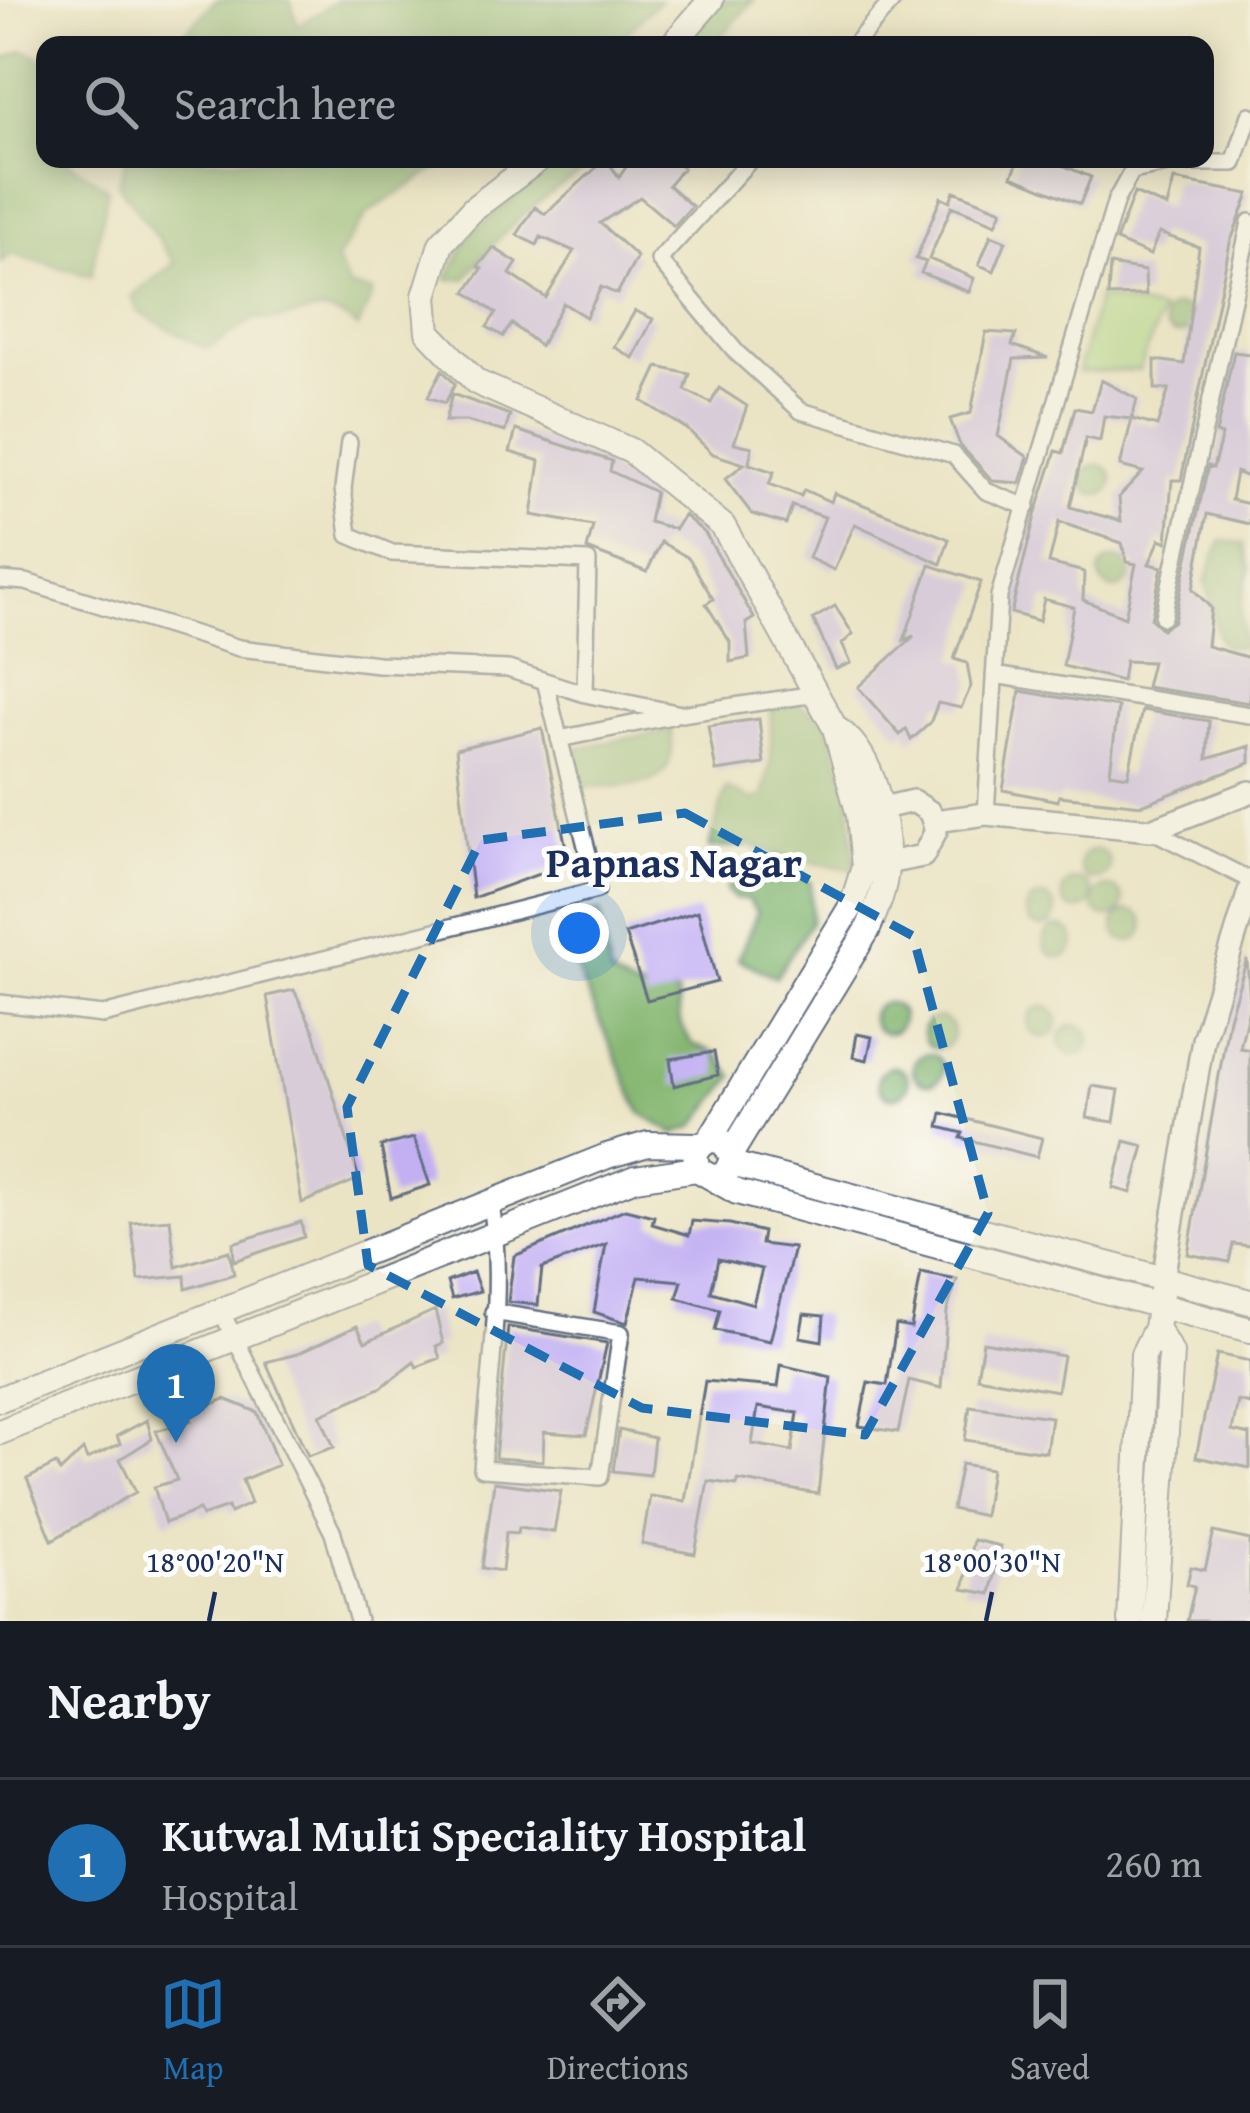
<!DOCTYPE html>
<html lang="en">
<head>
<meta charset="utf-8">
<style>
  body { margin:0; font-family:"Gentium Book Plus",serif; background:#20242c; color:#f1f3f6 }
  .you { position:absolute; left:579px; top:933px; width:42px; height:42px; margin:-30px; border:9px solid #fff; border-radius:50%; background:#1a73e8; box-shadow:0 0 0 18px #1a73e833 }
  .badge { display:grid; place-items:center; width:78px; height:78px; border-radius:50%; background:#1f6fb2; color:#fff; font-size:39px; font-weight:700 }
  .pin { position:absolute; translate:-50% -99px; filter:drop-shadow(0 3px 6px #0008) }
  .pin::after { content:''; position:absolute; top:63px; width:42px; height:36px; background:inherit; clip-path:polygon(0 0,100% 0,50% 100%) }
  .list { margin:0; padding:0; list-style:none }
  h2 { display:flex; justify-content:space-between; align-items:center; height:156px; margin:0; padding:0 48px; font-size:51px }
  h2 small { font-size:39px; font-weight:400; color:#9ea1a6 }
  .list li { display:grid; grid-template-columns:78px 1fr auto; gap:36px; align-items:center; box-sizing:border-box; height:168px; padding:0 48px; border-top:3px solid #363941 }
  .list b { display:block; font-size:45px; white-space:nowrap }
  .list p { margin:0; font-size:39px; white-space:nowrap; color:#9ea1a6 }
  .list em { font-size:39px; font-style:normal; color:#9ea1a6 }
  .icon { flex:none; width:66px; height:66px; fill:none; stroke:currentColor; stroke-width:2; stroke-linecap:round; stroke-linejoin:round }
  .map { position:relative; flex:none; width:1250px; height:1621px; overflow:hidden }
  .search { position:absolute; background:#171b24; box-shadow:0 6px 30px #0003; left:36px; right:36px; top:36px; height:132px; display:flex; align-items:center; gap:30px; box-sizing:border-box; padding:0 42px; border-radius:24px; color:#9ea1a6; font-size:45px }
  .sheet { height:324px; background:#171b24 }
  nav { display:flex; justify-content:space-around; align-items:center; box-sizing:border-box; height:168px; border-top:3px solid #363941; background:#171b24; font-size:33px; color:#9ea1a6 }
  nav a { display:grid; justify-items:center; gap:6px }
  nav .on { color:#1f6fb2 }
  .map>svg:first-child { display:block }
  .green { fill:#a6d482; stroke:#608270; stroke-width:3 }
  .forest { fill:#84b670; stroke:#507267; stroke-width:3 }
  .building { fill:#c2b0f2; fill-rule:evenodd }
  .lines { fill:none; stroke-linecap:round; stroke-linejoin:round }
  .street-casing { stroke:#646e82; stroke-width:20 }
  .secondary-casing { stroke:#646e82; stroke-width:26 }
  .primary-casing { stroke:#646e82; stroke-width:28 }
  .street { stroke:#fff; stroke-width:15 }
  .secondary { stroke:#fff; stroke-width:21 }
  .primary { stroke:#fff; stroke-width:24 }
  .marked { fill:none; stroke:#1f6fb2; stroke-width:9; stroke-dasharray:24 15; stroke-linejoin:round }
  .ticks { fill:none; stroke:#1b2f5e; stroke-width:4.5 }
  .labels { text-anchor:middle; stroke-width:10; stroke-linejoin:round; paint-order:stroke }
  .neighbourhood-label { font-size:42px; font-weight:bold; fill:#1b2f5e; stroke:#fff }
  .ticks-label { font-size:30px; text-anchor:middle; fill:#1b2f5e; stroke:#fff; stroke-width:10; stroke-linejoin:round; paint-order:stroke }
</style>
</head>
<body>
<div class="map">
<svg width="1250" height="1621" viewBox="0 0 1250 1621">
  <rect width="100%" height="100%" fill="#fff"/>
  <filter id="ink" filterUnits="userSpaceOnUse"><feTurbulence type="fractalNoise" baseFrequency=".00833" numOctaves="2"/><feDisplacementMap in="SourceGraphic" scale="24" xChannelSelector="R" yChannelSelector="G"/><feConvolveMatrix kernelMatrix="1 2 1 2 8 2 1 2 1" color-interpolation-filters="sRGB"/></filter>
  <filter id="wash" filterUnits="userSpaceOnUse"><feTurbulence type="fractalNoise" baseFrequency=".004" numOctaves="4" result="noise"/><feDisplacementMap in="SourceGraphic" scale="48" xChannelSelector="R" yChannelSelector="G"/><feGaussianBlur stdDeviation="2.7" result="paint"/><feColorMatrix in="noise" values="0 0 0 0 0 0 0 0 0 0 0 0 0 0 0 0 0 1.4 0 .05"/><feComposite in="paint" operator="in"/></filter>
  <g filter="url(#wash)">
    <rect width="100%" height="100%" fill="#ebe4c4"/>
    <!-- green -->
    <path class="green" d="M 1098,297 L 1162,311 L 1139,370 L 1078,372 Z"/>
    <!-- forest -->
    <path class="forest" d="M 216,0 L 290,0 L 298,26 L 338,0 L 660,0 L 614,45 L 174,45 Z
      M 712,0 L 754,0 L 714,45 L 675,45 Z
      M 24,50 L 45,60 L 45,159 L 64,159 L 108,189 L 91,276 L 11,254 L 0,263 L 0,60 Z
      M 126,159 L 452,159 L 369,212 L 336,259 L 349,287 L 373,292 L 358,328 C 316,291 298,328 256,318 L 207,349 L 138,312 L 132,296 L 175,263 L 118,184 Z
      M 561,159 L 607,159 C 549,187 503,228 465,279 L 447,279 L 470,234 Z
      M1164 320a14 14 0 1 1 28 0a14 14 0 1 1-28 0Z
      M1083 480a15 15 0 1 1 30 0a15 15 0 1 1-30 0Z
      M 1221,541 L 1243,543 L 1250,569 L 1241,604 L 1243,648 L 1223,645 C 1210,624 1216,605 1205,582 Z
      M1100 574a15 15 0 1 1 30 0a15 15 0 1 1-30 0Z
      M 797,703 L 827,722 L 850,795 L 855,870 L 789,858 L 811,883 L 811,922 L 776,977 L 738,959 L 757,913 L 748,899 L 735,899 L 726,889 L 753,862 L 784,856 L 750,845 L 709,848 L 726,788 L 751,800 L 763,797 L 771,758 L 771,710 Z
      M 671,730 C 680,800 626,782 571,788 L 575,748 Z
      M1080 865a15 15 0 1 1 30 0a15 15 0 1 1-30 0Z
      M1062 895a15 15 0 1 1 30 0a15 15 0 1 1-30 0Z
      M1093 902a15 15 0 1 1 30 0a15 15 0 1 1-30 0Z
      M1026 912a15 15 0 1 1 30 0a15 15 0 1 1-30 0Z
      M1114 926a15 15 0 1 1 30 0a15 15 0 1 1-30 0Z
      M 600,912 L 610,975 L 633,989 L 677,994 L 680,1023 L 692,1044 L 714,1052 L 734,1076 L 694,1127 L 675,1134 L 641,1113 L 568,950 L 574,917 Z
      M1044 942a15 15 0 1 1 30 0a15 15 0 1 1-30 0Z
      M872 1018a15 15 0 1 1 30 0a15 15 0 1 1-30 0Z
      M1028 1022a15 15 0 1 1 30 0a15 15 0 1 1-30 0Z
      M923 1033a15 15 0 1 1 30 0a15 15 0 1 1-30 0Z
      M1060 1040a15 15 0 1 1 30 0a15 15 0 1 1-30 0Z
      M913 1069a15 15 0 1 1 30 0a15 15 0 1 1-30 0Z
      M878 1082a15 15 0 1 1 30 0a15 15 0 1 1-30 0Z"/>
    <g id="blocks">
      <!-- building -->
      <path class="building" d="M 606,159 L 619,177 L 632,159 L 675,159 L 683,168 L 668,185 L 692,206 L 674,226 L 640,197 L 600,223 L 637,257 L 617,294 L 601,287 L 586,317 L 563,303 L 540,346 L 512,324 L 503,336 L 487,327 L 496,313 L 466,292 L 482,269 L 478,266 L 494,248 L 517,263 L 510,274 L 546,298 L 574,251 L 541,237 L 537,245 L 517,235 L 535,207 L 545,214 Z
        M 1019,159 L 1048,159 L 1091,177 L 1080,204 L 1012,176 Z
        M 1174,180 L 1249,194 L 1230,243 L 1181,480 L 1172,480 L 1167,542 L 1160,539 L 1149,564 L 1162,567 L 1151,619 L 1162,629 L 1174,621 L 1208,466 L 1213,468 L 1222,435 L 1216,433 L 1234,352 L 1250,354 L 1250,478 L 1236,472 L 1231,500 L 1250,504 L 1250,524 L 1207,514 L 1193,589 L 1211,608 L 1207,646 L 1250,658 L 1250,703 L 1146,687 L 1152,662 L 1125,661 L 1122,681 L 1063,666 L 1074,607 L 1044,599 L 1039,621 L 1011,613 L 1035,516 L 1056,451 L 1063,453 L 1075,408 L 1092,411 L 1101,380 L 1137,399 L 1132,419 L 1157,426 L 1169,389 L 1155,389 L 1155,360 L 1184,364 L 1199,247 L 1159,233 L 1150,255 L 1116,241 L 1134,193 L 1167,207 ZM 1104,416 L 1132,419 L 1120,466 L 1143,472 L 1119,497 L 1121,521 L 1070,507 L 1086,438 L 1100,441 ZM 1059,522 L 1122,543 L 1127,562 L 1136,564 L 1125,617 L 1083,600 L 1084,572 L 1049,563 Z
        M 954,191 L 1002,210 L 996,224 L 952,206 L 929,259 L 974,278 L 969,292 L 921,273 L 926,262 L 916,259 L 941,197 L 950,201 Z
        M 991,235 L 1006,241 L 994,271 L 979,265 Z
        M 1110,265 L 1145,271 L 1146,295 L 1108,296 Z
        M 635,311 L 653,319 L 633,358 L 614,347 Z
        M 986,332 L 1016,334 L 1012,345 L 1048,358 L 1014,359 L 998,436 L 1028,457 L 1020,483 L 993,481 L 960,445 L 950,419 L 971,413 Z
        M 658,367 L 690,374 L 685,390 L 711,403 L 719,388 L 747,406 L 734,443 L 752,447 L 749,464 L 774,472 L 769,484 L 801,496 L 804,490 L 831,502 L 834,493 L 949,539 L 941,564 L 855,524 L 834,570 L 809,558 L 825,517 L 792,506 L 786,524 L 752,514 L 725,479 L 744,464 L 713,454 L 687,429 L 642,401 Z
        M 442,370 L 455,384 L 445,403 L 428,397 Z
        M 452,394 L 510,415 L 505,432 L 466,421 L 445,421 Z
        M 516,430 L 612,461 L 610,471 L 655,492 L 649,522 L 675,529 L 684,515 L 705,533 L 754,618 L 746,623 L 749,658 L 730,662 L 730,642 L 706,604 L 713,599 L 689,558 L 661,542 L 647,572 L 587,549 L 593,526 L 532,515 L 540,461 L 510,452 Z
        M 930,565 L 981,582 L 954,659 L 967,663 L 971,686 L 961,708 L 938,703 L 930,723 L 911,740 L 906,729 L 900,735 L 858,687 L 914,636 L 904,640 Z
        M 835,606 L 853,634 L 842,644 L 851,663 L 836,669 L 813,619 Z
        M 1020,691 L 1118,707 L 1110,773 L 1128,776 L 1142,710 L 1209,721 L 1207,759 L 1250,746 L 1250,763 L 1142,805 L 1059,796 L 1058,801 L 1003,790 Z
        M 759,719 L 764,764 L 716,771 L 708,726 Z
        M 542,728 L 569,863 L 473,898 L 456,749 Z
        M 698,911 L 717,982 L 647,1000 L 625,934 Z
        M 1247,959 L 1250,1003 L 1240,1048 L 1250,1050 L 1250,1246 L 1233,1244 L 1229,1262 L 1188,1254 L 1229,1018 Z
        M 294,990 L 314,1031 L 359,1179 L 302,1203 L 267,996 Z
        M 857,1034 L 872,1037 L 867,1060 L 853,1057 Z
        M 714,1052 L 718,1075 L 674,1086 L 670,1059 Z
        M 1092,1086 L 1119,1090 L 1114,1122 L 1087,1118 Z
        M 942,1113 L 1042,1138 L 1037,1157 L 961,1138 L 963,1133 L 939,1127 Z
        M 414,1138 L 430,1185 L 391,1198 L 381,1146 Z
        M 1125,1141 L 1144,1146 L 1131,1193 L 1113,1188 Z
        M 625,1209 L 654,1216 L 652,1224 L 689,1235 L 692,1221 L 730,1224 L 763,1232 L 761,1244 L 794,1248 L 770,1341 L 715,1330 L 720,1310 L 677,1298 L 682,1281 L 639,1277 L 627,1323 L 594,1312 L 606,1244 L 542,1268 L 538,1305 L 508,1302 L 514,1256 ZM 718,1259 L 762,1269 L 753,1304 L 711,1292 Z
        M 170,1219 L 176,1267 L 229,1251 L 234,1274 L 186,1289 L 185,1276 L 139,1280 L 131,1222 Z
        M 301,1222 L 304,1237 L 234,1261 L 233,1243 Z
        M 473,1272 L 480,1291 L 452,1299 L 447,1282 Z
        M 921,1273 L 957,1280 L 947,1311 L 941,1388 L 909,1380 L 898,1432 L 859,1426 L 868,1382 L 887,1385 L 896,1325 L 911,1328 Z
        M 435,1310 L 443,1343 L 436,1346 L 440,1358 L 417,1367 L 414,1362 L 382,1387 L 320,1415 L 334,1447 L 308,1456 L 266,1362 L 297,1354 L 357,1326 L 365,1342 Z
        M 804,1314 L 824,1316 L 822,1341 L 800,1337 Z
        M 508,1327 L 607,1343 L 586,1435 L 544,1432 L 543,1461 L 495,1458 Z
        M 983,1342 L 1063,1356 L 1057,1391 L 977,1377 Z
        M 1217,1354 L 1250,1361 L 1250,1404 L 1238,1401 L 1232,1431 L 1250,1435 L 1250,1468 L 1196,1457 Z
        M 781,1365 L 831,1377 L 818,1494 L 738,1480 L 737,1485 L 708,1481 L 695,1554 L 642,1544 L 650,1496 L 685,1501 L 705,1381 L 778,1387 ZM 758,1407 L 798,1413 L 792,1451 L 752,1444 Z
        M 225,1399 L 257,1412 L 278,1465 L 242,1480 L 251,1503 L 230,1513 L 228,1507 L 202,1516 L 199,1510 L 165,1523 L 154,1487 L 177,1480 L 156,1431 L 191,1421 L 189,1415 Z
        M 970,1406 L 1051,1417 L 1046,1452 L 965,1440 Z
        M 147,1420 L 152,1439 L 120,1459 L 136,1492 L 52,1540 L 27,1479 L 56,1464 L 60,1472 L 83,1450 L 87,1459 L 120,1444 L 117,1436 Z
        M 619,1430 L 654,1438 L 650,1475 L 613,1471 Z
        M 961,1464 L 991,1469 L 984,1516 L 952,1509 Z
        M 494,1482 L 561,1491 L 554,1532 L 519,1527 L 518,1533 L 506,1532 L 502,1571 L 482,1568 Z
        M 1214,1532 L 1250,1540 L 1250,1621 L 1187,1621 L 1195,1586 L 1187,1584 L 1191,1567 L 1205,1570 Z
        M 973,1540 L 1000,1546 L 990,1594 L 963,1589 Z"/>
    </g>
  </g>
  <g filter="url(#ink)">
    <use href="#blocks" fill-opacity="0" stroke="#646e82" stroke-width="3"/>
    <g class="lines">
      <defs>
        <path id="street" d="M 854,45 L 893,0
          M 751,159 L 659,260 L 737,353 L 801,411 L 954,455 L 986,491 L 1027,507
          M 349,442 L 343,489 L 349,535 L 392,553 L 588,561 L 585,694
          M 0,580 L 26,582 L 239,648 L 378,664 L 508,669 L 585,694 L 681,714 L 815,694
          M 1163,617 L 1250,222
          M 994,675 L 1250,715
          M 559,739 L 672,716
          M 986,814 L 999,596 L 1116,200 L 1132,171 L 1173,163 L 1234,163 L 1250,115
          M 1151,830 L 1250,880
          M 0,1003 L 103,1015 L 597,890 L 545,681
          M 491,1204 C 505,1289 488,1383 482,1469 L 600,1477 L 621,1333 L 493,1312
          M 221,1311 L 333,1533 L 358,1621"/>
        <path id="secondary" d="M 866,812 L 913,801 L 930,812 L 936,831 L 923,856 L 871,866
          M 935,821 L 986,814 L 1151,830 L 1250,792
          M 1163,1279 L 1203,1040 L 1250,888"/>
        <path id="primary" d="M 672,45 L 711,0
          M 539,159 L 473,209 L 441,244 L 425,296 L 428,332 L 476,382 L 631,451 L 723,526 L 835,728 L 859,815 L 864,867 L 852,905 L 710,1139
          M 732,1152 L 867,931 C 876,910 885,890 886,867 C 888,824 874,751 835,728
          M 732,1164 L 1250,1302
          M 713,1178 L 725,1174 L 733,1158 L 723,1142 L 710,1139 L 695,1151 L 697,1169 L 737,1192 L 1250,1330
          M 0,1399 L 607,1156 L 648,1144 L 699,1145
          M 0,1432 L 635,1178 L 697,1169
          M 1130,1621 L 1143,1354 L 1156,1328 L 1161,1294
          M 1154,1621 L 1171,1353 L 1156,1328"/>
      </defs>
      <!-- street casing -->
      <use href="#street" class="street-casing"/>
      <!-- secondary casing -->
      <use href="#secondary" class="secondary-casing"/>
      <!-- primary casing -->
      <use href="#primary" class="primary-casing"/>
      <!-- street -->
      <use href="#street" class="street"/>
      <!-- secondary -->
      <use href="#secondary" class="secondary"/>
      <!-- primary -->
      <use href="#primary" class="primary"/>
    </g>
  </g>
  <!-- marked area -->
  <path d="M0 0H1250V1621H0ZM 685,813 L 913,936 L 988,1213 L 865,1435 L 642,1408 L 368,1265 L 347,1107 L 481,840 Z" fill="#ebe4c4" fill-opacity=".55" fill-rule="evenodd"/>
  <path class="marked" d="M 685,813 L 913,936 L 988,1213 L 865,1435 L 642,1408 L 368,1265 L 347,1107 L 481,840 Z"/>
  <!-- ticks -->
  <path class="ticks" d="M 209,1621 L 215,1592M 986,1621 L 992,1592"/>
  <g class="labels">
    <!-- neighbourhood labels -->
    <g class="neighbourhood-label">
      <text x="674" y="877">Papnas Nagar</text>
    </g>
  </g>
  <g class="ticks-label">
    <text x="215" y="1572">18°00'20"N</text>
    <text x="992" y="1572">18°00'30"N</text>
  </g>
</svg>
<div class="you"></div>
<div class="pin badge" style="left:176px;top:1443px">1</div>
<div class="search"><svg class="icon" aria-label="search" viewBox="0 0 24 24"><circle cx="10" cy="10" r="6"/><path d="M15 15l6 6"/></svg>Search here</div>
</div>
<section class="sheet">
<h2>Nearby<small></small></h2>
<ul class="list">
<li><span class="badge">1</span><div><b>Kutwal Multi Speciality Hospital</b><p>Hospital</p></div><em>260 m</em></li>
</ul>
</section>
<nav>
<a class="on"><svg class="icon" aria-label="map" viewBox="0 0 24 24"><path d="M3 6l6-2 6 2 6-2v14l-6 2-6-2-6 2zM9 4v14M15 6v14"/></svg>Map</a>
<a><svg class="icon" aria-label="directions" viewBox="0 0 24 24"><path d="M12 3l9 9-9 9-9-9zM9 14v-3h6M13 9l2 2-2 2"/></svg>Directions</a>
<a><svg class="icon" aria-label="saved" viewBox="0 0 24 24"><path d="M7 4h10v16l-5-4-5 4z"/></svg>Saved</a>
</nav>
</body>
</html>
